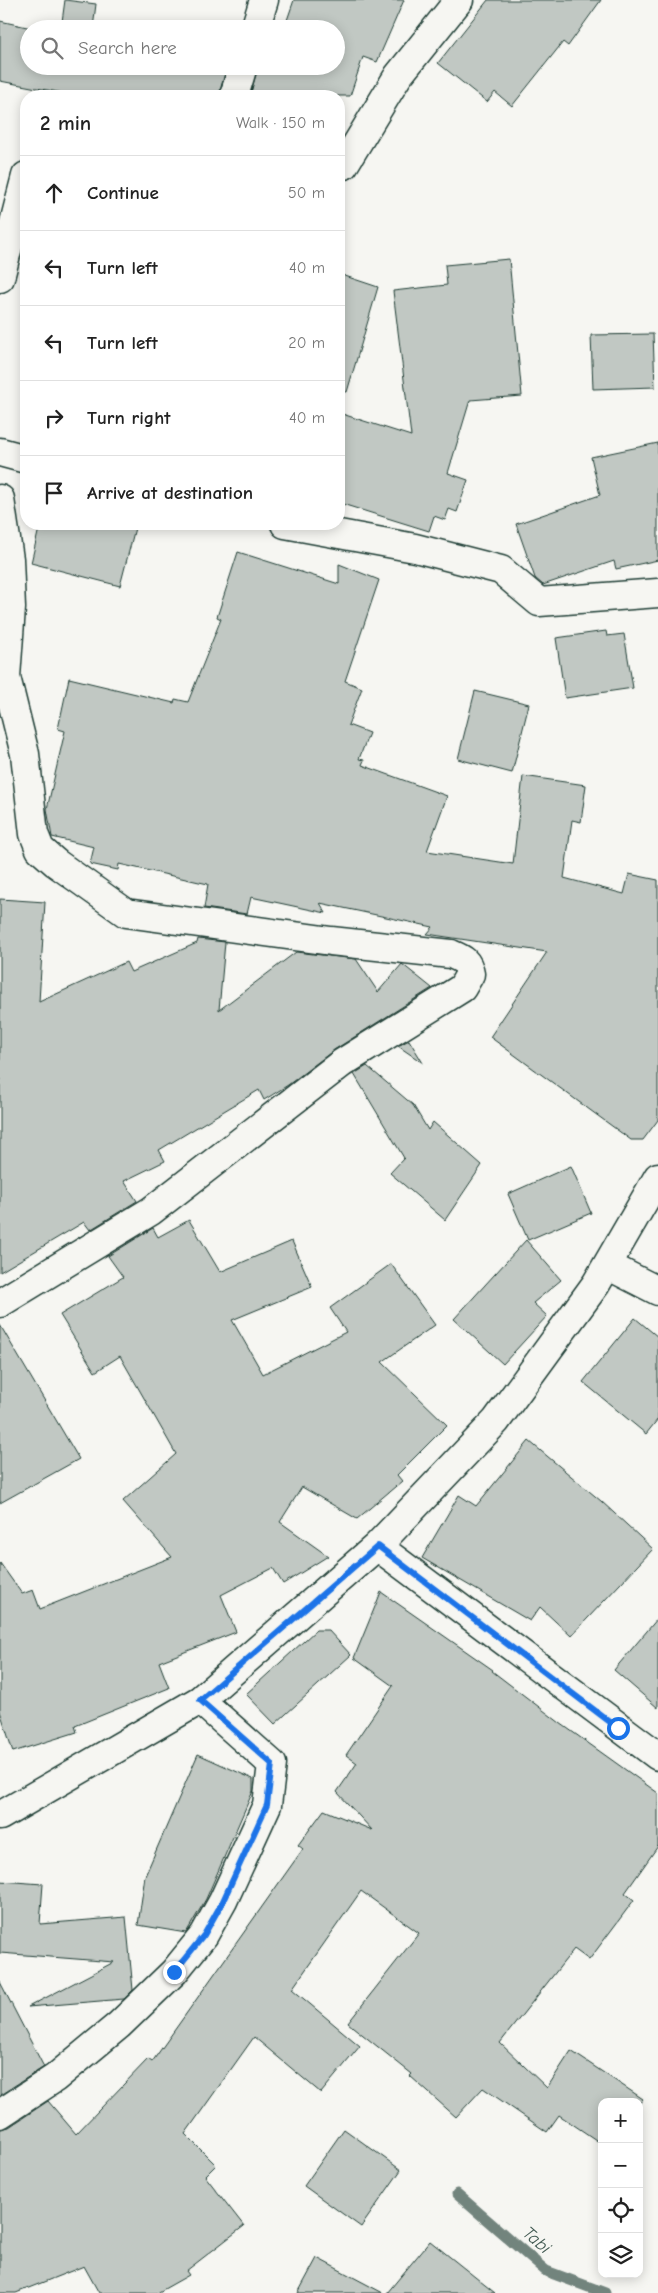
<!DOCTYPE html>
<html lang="en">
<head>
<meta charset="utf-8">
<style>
  body { margin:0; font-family:"Comic Neue",sans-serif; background:#f2f2f2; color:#222 }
  .controls { position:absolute; right:15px; bottom:15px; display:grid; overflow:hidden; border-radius:10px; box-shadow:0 2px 12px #0003 }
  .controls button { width:45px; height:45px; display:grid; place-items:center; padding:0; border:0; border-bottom:1px solid #e0e0e0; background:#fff; color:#222; font:25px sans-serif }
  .stop { position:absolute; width:15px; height:15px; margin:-11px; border:4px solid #1a73e8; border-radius:50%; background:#fff }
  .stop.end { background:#1a73e8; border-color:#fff; box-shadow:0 1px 5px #0008 }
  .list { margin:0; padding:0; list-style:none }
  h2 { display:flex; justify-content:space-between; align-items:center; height:65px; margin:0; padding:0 20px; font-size:21px }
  h2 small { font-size:16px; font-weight:400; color:#767676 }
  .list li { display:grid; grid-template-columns:32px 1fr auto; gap:15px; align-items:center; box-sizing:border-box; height:75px; padding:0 20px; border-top:1px solid #e0e0e0 }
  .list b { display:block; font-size:19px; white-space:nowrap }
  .list em { font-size:16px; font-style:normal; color:#767676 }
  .icon { flex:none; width:28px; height:28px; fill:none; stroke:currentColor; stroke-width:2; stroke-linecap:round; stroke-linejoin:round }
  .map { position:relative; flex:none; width:658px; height:2293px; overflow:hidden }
  .search { position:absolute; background:#fff; box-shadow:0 2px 12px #0003; left:20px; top:20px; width:325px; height:55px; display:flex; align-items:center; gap:12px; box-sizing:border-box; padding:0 18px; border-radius:28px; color:#767676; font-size:19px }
  .panel { position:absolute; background:#fff; box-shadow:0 2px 12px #0003; left:20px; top:90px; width:325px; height:440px; border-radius:20px }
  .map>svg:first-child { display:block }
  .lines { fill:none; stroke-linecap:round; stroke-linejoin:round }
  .stream { stroke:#72847d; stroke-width:11 }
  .building { fill:#c1c8c3; stroke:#1f3d34 }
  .minor-casing { stroke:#1f3d34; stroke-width:31 }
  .minor { stroke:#f6f6f2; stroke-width:28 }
  .route { stroke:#1a73e8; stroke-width:6 }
  .labels { text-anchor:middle; stroke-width:4; stroke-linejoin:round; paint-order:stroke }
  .water-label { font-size:18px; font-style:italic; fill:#425a52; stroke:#f6f6f2 }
</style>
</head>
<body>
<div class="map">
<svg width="658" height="2293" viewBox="0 0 658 2293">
  <rect width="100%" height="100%" fill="#f6f6f2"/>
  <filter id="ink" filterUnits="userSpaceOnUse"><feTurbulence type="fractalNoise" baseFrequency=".02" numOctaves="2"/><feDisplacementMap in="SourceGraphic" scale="10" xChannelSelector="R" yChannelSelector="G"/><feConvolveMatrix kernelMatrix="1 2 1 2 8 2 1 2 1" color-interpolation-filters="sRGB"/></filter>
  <g filter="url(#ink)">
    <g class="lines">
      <!-- stream -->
      <path class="stream" d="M 457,2194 L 546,2271 L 605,2293"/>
    </g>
    <!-- building -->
    <path class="building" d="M 65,0 L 96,4 L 93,28 L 97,29 L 61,29 Z
      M 294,0 L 404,0 L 377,62 L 363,57 L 350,96 L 250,96 L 258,66 L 336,66 L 336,29 L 284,29 Z
      M 488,0 L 601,0 L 568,46 L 563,42 L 512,106 L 495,92 L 487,102 L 438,63 Z
      M 0,21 L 36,29 L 29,29 L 29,66 L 227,66 L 219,96 L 79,96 L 0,81 Z
      M 509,259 L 522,396 L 470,400 L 448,473 L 468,480 L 457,512 L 449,509 L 445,520 L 434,516 L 429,531 L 339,503 L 339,413 L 411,436 L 393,291 L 447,285 L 445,265 Z
      M 339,274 L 378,287 L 347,392 L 339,391 Z
      M 653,334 L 655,387 L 593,389 L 591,335 Z
      M 658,443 L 658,560 L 616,569 L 614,561 L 543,585 L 535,578 L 516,524 L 600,495 L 591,457 Z
      M 40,524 L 136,524 L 120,586 L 31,563 Z
      M 238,552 L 339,584 L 339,564 L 379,580 L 345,681 L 362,688 L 348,725 L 369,733 L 359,759 L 364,760 L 362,765 L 447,796 L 427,851 L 513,864 L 523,776 L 586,785 L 581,822 L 572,820 L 564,878 L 624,894 L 629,874 L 658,880 L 658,1120 L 643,1140 L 631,1140 L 490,1037 L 547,952 L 427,934 L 433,927 L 320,903 L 326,913 L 251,897 L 247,914 L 204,908 L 208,884 L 119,864 L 118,870 L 90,864 L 94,847 L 52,837 L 47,809 L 65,731 L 58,729 L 69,678 L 174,703 L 175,699 L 188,702 L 221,619 L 217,617 Z
      M 606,631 L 607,636 L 624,634 L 633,688 L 565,698 L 556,638 Z
      M 475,691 L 529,704 L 512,773 L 458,759 Z
      M 0,899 L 45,902 L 39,1002 L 126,962 L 131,972 L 197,943 L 198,939 L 225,942 L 219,1010 L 296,952 L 356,959 L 378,992 L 402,964 L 432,988 L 334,1050 L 288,1085 L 264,1100 L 259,1090 L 159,1150 L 165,1161 L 124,1181 L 137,1201 L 90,1230 L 84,1222 L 0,1272 Z
      M 409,1040 L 423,1063 L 398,1046 Z
      M 367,1066 L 413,1105 L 428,1130 L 433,1122 L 482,1165 L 445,1220 L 390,1173 L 404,1158 L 354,1074 Z
      M 571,1166 L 591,1213 L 528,1240 L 508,1194 Z
      M 189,1220 L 220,1272 L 292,1241 L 312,1287 L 232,1320 L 263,1374 L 346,1332 L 330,1308 L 391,1264 L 435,1325 L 382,1362 L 447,1425 L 397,1475 L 402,1481 L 357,1519 L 302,1487 L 280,1522 L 328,1556 L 283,1584 L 273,1568 L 221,1595 L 236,1632 L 159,1662 L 169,1688 L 75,1726 L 77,1732 L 13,1752 L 0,1711 L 0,1563 L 22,1594 L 33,1590 L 40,1609 L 172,1557 L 123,1501 L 176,1454 L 120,1356 L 95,1372 L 60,1315 L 123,1277 L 108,1256 L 153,1228 L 158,1237 Z
      M 526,1240 L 561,1280 L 533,1303 L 547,1316 L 503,1364 L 454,1319 Z
      M 635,1318 L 658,1337 L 658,1419 L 646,1434 L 583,1382 Z
      M 0,1325 L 79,1459 L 0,1503 Z
      M 529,1441 L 601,1501 L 653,1549 L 571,1636 L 540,1607 L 530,1621 L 422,1558 L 459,1495 L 476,1506 Z
      M 381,1592 L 493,1670 L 492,1671 L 560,1723 L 658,1793 L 658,1846 L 625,1893 L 634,1900 L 589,1960 L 574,1949 L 500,2043 L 547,2088 L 571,2051 L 643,2099 L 639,2104 L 639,2102 L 602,2102 L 602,2144 L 559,2115 L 547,2132 L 483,2088 L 456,2117 L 410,2076 L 412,2074 L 348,2023 L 419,1933 L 361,1891 L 292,1989 L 360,2046 L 321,2093 L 254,2037 L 185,2134 L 216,2165 L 205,2176 L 244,2226 L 186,2271 L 189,2275 L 157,2293 L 99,2293 L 84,2266 L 16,2293 L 0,2293 L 0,2129 L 9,2127 L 48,2101 L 76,2134 L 148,2059 L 152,2062 L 303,1849 L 298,1845 L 324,1810 L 372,1830 L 337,1792 L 357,1763 L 346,1755 L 393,1686 L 354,1658 Z
      M 658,1618 L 658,1708 L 614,1670 Z
      M 316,1630 L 328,1630 L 351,1655 L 275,1724 L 246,1694 Z
      M 198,1754 L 253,1779 L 253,1791 L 206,1899 L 186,1933 L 138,1925 L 145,1876 Z
      M 0,1881 L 43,1884 L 40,1924 L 126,1917 L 133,1990 L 124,1999 L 28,2007 L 114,1962 L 0,1953 Z
      M 0,1982 L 44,2067 L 0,2095 Z
      M 344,2129 L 401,2170 L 361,2227 L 304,2186 Z
      M 430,2241 L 495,2293 L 387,2293 Z
      M 317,2258 L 383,2293 L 298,2293 Z"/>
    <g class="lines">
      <defs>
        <path id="minor" d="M 255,29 L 264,0
          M 234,96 L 243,66
          M 339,165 L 344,165 L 398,76 L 459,0
          M 0,278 L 26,176
          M 0,452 L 26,459
          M 0,499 L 9,559 L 11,608 L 6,677 L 25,754 L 34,834 L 40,849 L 56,863 L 126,913 L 331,941 L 451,954 C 463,959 468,961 470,974 L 462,988 L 342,1063 L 151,1211 L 0,1303
          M 285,524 L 415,548 L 501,570 L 539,602 L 658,593
          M 607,1265 L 658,1291
          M 377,1546 L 658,1756
          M 0,1816 L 200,1700 L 377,1546 L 496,1421 L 596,1284 L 658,1177
          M 0,2114 L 55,2078 L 119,2025 L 174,1972 L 204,1935 L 223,1901 L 267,1805 L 272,1764 L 200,1700"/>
      </defs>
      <!-- minor casing -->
      <use href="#minor" class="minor-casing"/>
      <!-- minor -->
      <use href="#minor" class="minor"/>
    </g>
  </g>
  <g class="lines" filter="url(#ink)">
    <!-- route -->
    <path class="route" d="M 174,1972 L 204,1935 L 223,1901 L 267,1805 L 272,1764 L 200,1700 L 378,1546 L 618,1728"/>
  </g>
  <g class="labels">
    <!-- water labels -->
    <g class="water-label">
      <text transform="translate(537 2240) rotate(41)" y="6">Tabi</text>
    </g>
  </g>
</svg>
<div class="controls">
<button>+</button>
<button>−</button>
<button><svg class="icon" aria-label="locate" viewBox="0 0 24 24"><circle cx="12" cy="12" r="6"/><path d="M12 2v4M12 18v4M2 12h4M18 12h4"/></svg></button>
<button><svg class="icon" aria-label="layers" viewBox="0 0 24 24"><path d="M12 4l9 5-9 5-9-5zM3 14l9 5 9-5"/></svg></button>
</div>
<div class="stop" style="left:618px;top:1728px"></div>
<div class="stop end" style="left:174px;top:1972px"></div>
<div class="search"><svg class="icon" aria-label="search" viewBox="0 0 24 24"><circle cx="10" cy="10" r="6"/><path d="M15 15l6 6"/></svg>Search here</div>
<section class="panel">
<h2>2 min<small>Walk · 150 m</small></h2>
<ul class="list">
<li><svg class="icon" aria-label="ahead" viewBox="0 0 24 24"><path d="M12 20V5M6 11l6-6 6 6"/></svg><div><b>Continue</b></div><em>50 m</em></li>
<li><svg class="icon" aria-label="left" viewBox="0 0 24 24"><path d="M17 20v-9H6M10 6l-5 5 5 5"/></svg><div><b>Turn left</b></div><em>40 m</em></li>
<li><svg class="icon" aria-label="left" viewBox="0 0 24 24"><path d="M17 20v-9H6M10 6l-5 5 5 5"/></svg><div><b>Turn left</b></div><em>20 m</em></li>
<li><svg class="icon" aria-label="right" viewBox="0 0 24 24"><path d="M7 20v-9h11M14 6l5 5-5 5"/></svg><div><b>Turn right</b></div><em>40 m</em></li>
<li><svg class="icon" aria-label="arrive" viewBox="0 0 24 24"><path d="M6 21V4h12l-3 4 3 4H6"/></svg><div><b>Arrive at destination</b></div></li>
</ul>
</section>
</div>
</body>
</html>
